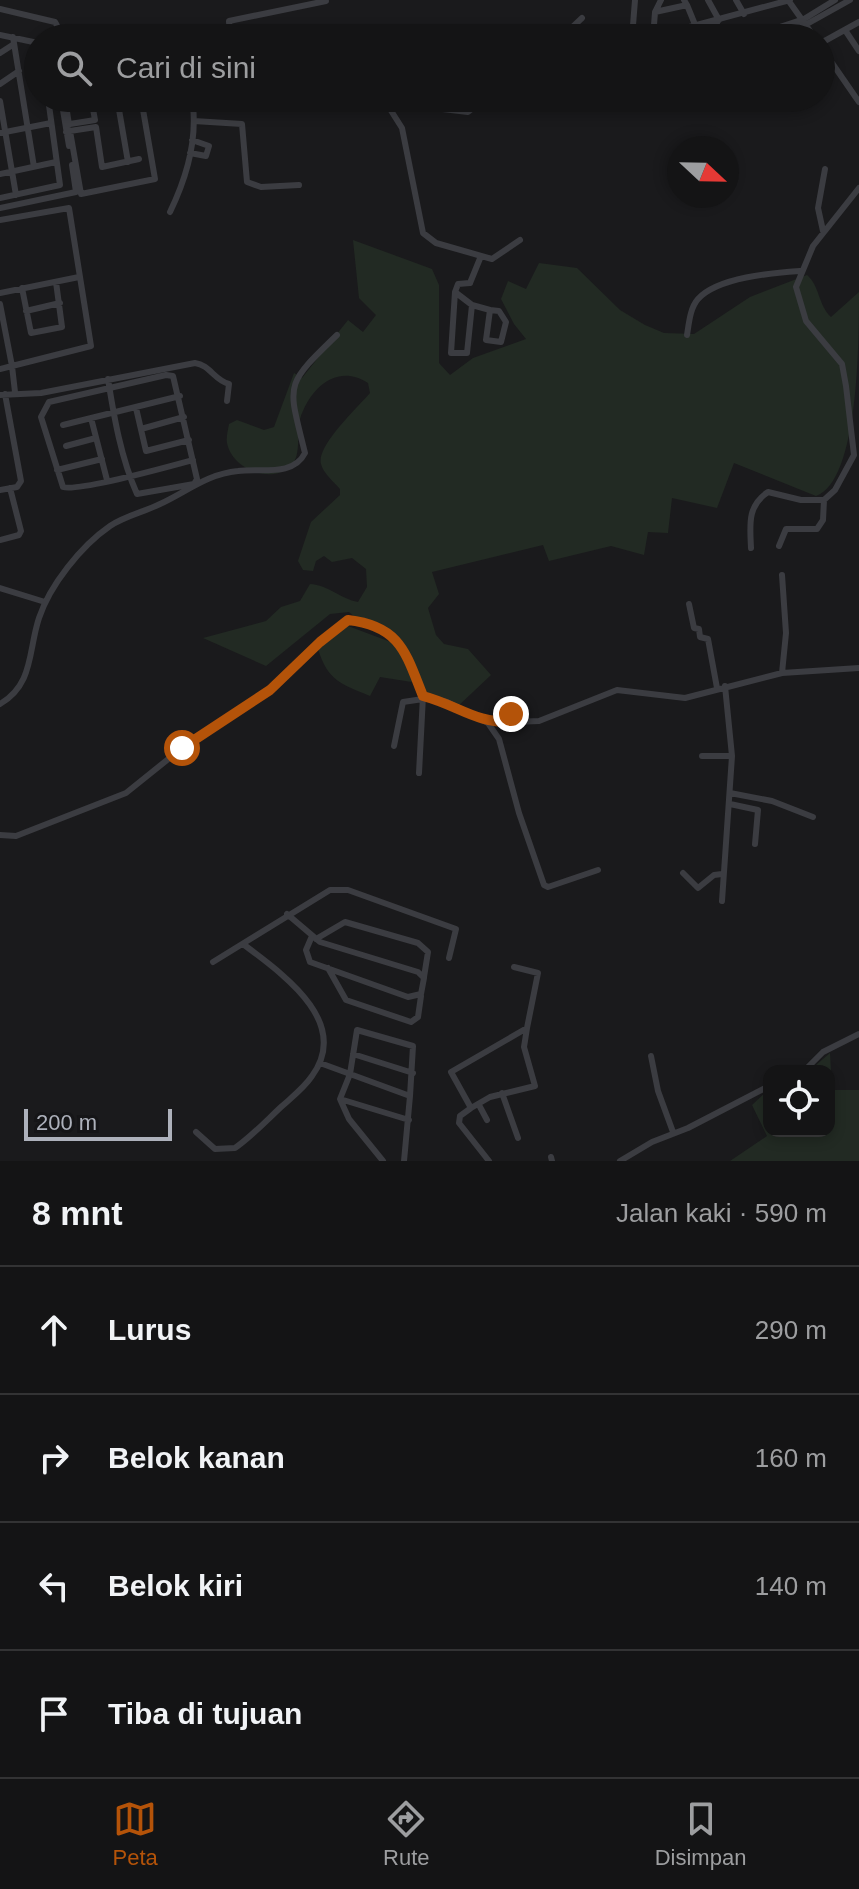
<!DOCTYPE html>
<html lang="id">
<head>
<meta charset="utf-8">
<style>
  body { margin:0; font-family:Arial,sans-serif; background:#212122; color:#f1f3f6 }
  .controls { position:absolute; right:24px; bottom:24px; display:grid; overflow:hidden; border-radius:16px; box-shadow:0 4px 12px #0003 }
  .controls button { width:72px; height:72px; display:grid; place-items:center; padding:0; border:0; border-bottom:2px solid #333334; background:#141415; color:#f1f3f6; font:40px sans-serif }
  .compass { position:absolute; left:667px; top:136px; width:72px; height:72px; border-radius:50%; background:#141415; box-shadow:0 4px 12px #0003; rotate:112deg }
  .scale { position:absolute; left:24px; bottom:20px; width:148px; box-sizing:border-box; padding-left:8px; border:4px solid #adb1bb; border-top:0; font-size:22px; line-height:28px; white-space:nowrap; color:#adb1bb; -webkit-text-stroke:6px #151517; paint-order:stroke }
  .stop { position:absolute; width:24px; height:24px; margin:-18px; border:6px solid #b45309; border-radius:50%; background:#fff }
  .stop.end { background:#b45309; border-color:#fff; box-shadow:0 2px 8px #0008 }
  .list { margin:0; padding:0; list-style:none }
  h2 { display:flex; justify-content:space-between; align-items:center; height:104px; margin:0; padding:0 32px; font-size:34px }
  h2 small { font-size:26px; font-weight:400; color:#9d9ea0 }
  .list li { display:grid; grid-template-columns:52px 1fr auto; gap:24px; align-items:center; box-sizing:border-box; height:128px; padding:0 32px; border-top:2px solid #333334 }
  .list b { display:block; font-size:30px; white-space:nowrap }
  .list em { font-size:26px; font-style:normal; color:#9d9ea0 }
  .icon { flex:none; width:44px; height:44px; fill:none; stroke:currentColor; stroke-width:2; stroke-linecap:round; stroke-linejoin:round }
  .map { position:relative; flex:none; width:859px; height:1161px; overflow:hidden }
  .search { position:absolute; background:#141415; box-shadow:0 4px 12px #0003; left:24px; right:24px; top:24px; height:88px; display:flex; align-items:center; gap:20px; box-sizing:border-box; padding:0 28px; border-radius:44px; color:#9d9ea0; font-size:30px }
  .sheet { height:616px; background:#141415 }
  nav { display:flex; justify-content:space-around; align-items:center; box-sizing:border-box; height:112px; border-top:2px solid #333334; background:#141415; font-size:22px; color:#9d9ea0 }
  nav a { display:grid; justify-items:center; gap:4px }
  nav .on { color:#b45309 }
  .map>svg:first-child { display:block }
  .green { fill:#222a23 }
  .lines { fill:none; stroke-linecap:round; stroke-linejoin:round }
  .street { stroke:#3b3c41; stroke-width:6 }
  .route { stroke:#b45309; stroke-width:10 }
</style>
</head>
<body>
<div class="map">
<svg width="859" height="1161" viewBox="0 0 859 1161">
  <rect width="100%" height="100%" fill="#1a1a1c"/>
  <!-- green -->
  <path class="green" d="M 353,240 L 432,269 L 439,285 L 439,363 L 450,375 L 473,358 L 526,339 L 514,324 L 501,299 L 508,281 L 526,289 L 539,263 L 577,268 L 620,310 L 645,325 L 664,333 L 694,334 L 750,297 L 807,275 C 820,286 818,305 831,317 L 859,292 C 859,341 859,481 816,496 L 734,463 L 717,508 L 672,498 L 668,533 L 648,532 L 644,555 L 611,546 L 549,561 L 543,545 L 432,572 L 439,594 L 428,608 L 436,635 L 444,644 L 468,649 L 491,675 L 456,708 L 424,696 L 418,683 L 380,677 L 370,696 C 341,684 328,681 318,649 L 339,629 L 348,626 L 404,647 C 390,627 367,629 349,612 L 330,614 L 266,666 L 203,638 L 266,621 L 281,607 L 300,601 L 310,584 C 328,585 341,599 358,602 L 367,587 L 366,569 L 352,558 L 332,562 L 324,556 L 316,561 L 313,571 L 303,570 L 298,561 L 311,522 L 340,495 L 340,489 C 334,482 323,473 321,464 C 316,446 358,407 370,393 L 368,383 C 337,363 310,388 300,419 C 296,433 302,455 291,466 C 271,485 232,469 227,443 C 226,437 228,430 229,424 L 237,420 L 264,430 L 274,427 L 294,373 L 302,378 L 348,320 L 363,332 L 376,315 L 359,298 Z
    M 830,1053 L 832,1090 L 859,1090 L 859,1161 L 730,1161 L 767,1136 L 752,1105 L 769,1089 L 769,1131 L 829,1131 L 829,1071 L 809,1071 Z"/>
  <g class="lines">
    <!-- street -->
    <path class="street" d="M 708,0 L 719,20
      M 736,0 L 744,14
      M 788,0 L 815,38
      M 687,5 L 696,27
      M 0,9 L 55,22 L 59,29 L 55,38
      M 655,12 L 687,5 L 684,0
      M 716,22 L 723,38
      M 591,29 L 594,38
      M 845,30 L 859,51
      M 0,35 L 38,43
      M 13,37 L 34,167
      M 652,37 L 790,0
      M 230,38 L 229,21 L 326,1
      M 245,38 L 259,34 L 258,28
      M 561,38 L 582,18
      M 632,38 L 635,0
      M 653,38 L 655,12 L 661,0
      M 747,38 L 804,19 L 835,0
      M 762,38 L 807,24 L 850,0
      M 821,43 L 859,22
      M 821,47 L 859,102
      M 0,53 L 14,44
      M 0,84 L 19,71
      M 61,98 L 69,146
      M 65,98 L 69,125
      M 117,98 L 128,162
      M 145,98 L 148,106 C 172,110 190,107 212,98
      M 240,98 L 261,98
      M 383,98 L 402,128 L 423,233 L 436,243 L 492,259 L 520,240
      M 403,98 L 434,108 L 468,112 L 486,98
      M 0,101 L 16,195
      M 194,121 L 242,124 L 247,182 L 261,187 L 299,185
      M 70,124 L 95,120 L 91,98
      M 70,131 L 96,127 L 102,167 L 139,159
      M 66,132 L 70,131 L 81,194 L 155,179 L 141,98
      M 0,133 L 51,123
      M 190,153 L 206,156 L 209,146 L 192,140
      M 0,174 L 56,162
      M 0,198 L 60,185 L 48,98
      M 0,208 L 76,192 L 72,165
      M 170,212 C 186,179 197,143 193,106
      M 0,220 L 69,208 L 91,346 L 12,366 L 15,392
      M 823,231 L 818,208 L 825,169
      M 470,283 L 481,256
      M 22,288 L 31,333 L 62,327 L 56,282
      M 455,292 L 458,284 L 470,283
      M 0,293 L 79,277
      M 0,304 L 12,366 L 0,369
      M 472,305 L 467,353 L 451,353 L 455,292 L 472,305 L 490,310
      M 490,310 L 499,311 L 506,322 L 501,342 L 486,340 Z
      M 26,311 L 60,303
      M 687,335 C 689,323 690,308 698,299 C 718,277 773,273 800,271
      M 108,379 C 114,417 121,458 137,494 L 194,484 L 197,479 L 173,376 L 166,375 L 49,402 L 41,417 L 63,487 C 78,492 171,466 193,460
      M 0,395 L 41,393 L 195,363 C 210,365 214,380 229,384 L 227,401
      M 136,408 L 146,451 L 189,440
      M 91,418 L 107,480
      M 63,425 L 180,396
      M 141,429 L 184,417
      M 66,446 L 96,438
      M 57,470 L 102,459
      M 0,490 L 17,487 L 21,481 L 5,394
      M 0,540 L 19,535 L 21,531 L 10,488
      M 779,546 L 786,529 L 817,529 L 823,520 L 824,500
      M 751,548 C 750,525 747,506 768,492 L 801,500 L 824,500 L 835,490 L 854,455 L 846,386 L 842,364 L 806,321 L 796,287 L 813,246 L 859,188
      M 782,575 L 786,633 L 782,673
      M 0,588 L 45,602
      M 689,604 L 694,628 L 699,629 L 700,637 L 708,639 L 717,688
      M 505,703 L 513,722
      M 0,704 C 34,684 28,651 39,618 C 50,585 81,546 110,526 C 125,516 144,512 160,504 C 188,491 207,474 238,471 C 261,468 293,477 305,453 C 288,383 283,387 337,335
      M 488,723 L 499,739 L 519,813 L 544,885 L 548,887 L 598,870
      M 394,746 L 403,702 L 423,699
      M 702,756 L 732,756
      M 419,773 L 423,696
      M 730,793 L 772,801 L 813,817
      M 730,804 L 758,810 L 755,844
      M 0,835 L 16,836 L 126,793 L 182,748 L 270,690 L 320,642 L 348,620 C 400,626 406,654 423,696 L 447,702 L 488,723 L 539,721 L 617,690 L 685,698 L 782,673 L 859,668
      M 683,873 L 698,888 L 714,875 L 722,874
      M 722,901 L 732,756 L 725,686
      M 287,914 L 320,942 L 418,972 L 424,978 L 421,994 L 408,997 L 310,962 L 306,950 L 312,936
      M 316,939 L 345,922 L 418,943 L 428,952 L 424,977
      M 213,962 L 330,890 L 348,890 L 456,929 L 449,958
      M 328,968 L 346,1000 L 411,1022 L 418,1017 L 421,996
      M 353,1054 L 413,1073
      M 651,1056 L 658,1091 L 673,1132
      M 320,1063 L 410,1096 L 404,1161
      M 804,1071 L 823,1052 L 859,1034
      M 502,1093 L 518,1138
      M 340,1099 L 409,1120
      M 479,1105 L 487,1120
      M 471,1108 L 490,1097 L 535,1086 L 524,1047 L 527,1028
      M 196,1132 L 215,1149 L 235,1148 C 251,1137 266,1121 281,1107 C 292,1097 304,1088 312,1076 C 352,1021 281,973 243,944
      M 551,1157 L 552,1161
      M 383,1161 L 349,1119 L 340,1099 L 350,1074 L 357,1030 L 413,1046 L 410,1096
      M 489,1161 L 459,1123 L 460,1116 L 471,1108 L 451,1072 L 527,1028 L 538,973 L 514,967
      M 620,1161 L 652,1142 L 688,1128 L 769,1086"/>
  </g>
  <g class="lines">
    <!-- route -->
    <path class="route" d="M 182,748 L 270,690 L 320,642 L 348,620 C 401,626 406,654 423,696 C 460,706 474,723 513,722 L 511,714"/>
  </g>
</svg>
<div class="controls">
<button><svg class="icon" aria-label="locate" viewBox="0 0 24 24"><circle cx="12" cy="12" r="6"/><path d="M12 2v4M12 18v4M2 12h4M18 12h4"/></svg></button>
</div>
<svg class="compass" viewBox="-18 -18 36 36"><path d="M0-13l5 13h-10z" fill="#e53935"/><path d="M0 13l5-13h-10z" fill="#9d9ea0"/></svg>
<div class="scale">200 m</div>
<div class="stop" style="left:182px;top:748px"></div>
<div class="stop end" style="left:511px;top:714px"></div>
<div class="search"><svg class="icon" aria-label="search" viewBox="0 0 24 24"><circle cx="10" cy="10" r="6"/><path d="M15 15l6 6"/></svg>Cari di sini</div>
</div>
<section class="sheet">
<h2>8 mnt<small>Jalan kaki · 590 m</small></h2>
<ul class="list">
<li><svg class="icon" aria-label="ahead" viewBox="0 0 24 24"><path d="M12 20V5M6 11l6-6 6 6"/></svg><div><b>Lurus</b></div><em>290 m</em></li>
<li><svg class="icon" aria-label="right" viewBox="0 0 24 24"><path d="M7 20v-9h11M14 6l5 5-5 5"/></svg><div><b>Belok kanan</b></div><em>160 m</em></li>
<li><svg class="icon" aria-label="left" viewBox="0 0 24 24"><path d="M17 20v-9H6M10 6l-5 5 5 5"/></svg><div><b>Belok kiri</b></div><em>140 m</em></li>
<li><svg class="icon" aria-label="arrive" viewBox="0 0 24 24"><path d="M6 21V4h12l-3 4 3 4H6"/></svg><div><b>Tiba di tujuan</b></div></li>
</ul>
</section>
<nav>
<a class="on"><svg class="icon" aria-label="map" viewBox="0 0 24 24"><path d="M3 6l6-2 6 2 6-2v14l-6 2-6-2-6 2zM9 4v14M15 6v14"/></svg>Peta</a>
<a><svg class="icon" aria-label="directions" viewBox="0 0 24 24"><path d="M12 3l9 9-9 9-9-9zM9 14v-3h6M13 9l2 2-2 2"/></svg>Rute</a>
<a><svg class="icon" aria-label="saved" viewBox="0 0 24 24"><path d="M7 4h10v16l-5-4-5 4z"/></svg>Disimpan</a>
</nav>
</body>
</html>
